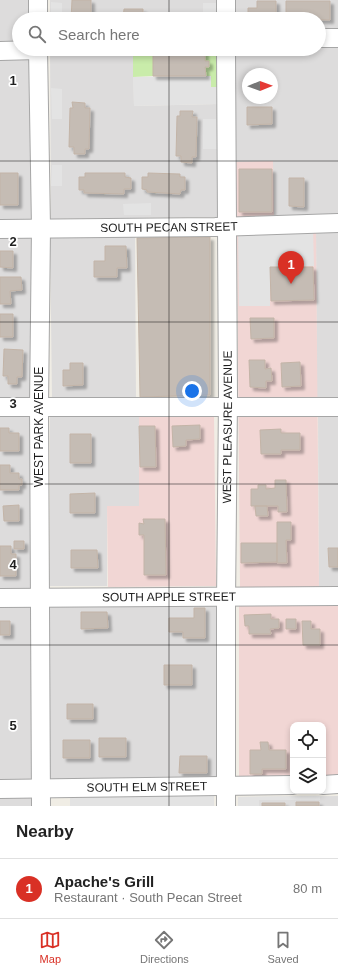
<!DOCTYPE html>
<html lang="en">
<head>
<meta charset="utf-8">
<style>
  body { margin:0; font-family:Helvetica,sans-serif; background:#f2f2f2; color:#222 }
  .controls { position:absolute; right:12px; bottom:12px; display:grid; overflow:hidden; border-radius:8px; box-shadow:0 2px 6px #0003 }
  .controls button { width:36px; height:36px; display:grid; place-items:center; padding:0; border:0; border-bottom:1px solid #e0e0e0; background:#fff; color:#222; font:20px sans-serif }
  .compass { position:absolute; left:242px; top:68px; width:36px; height:36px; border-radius:50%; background:#fff; box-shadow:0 2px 6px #0003; rotate:89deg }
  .you { position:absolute; left:192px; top:391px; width:14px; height:14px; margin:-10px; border:3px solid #fff; border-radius:50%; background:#1a73e8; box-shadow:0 0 0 6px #1a73e833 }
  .badge { display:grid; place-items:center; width:26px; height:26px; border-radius:50%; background:#d93025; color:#fff; font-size:13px; font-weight:700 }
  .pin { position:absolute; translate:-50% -33px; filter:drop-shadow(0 1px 2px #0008) }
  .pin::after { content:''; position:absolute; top:21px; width:14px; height:12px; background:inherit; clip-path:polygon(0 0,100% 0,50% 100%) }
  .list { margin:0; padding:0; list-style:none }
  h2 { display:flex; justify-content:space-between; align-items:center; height:52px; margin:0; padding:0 16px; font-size:17px }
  h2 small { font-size:13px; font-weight:400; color:#767676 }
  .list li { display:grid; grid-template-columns:26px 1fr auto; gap:12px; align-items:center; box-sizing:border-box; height:60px; padding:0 16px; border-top:1px solid #e0e0e0 }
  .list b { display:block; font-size:15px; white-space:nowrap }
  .list p { margin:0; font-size:13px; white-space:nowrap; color:#767676 }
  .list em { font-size:13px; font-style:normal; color:#767676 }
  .icon { flex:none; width:22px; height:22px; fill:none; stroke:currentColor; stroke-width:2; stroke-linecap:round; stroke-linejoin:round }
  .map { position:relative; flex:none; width:338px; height:806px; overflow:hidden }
  .search { position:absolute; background:#fff; box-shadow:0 2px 6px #0003; left:12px; right:12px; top:12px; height:44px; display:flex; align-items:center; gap:10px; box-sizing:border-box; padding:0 14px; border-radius:22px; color:#767676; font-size:15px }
  .sheet { height:112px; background:#fff }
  nav { display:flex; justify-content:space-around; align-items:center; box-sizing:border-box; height:56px; border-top:1px solid #e0e0e0; background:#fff; font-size:11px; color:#767676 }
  nav a { display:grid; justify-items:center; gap:2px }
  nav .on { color:#d93025 }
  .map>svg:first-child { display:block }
  .residential { fill:#dddcdc; fill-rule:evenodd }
  .commercial { fill:#f1d6d4 }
  .grass { fill:#c9ecaa }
  .parking { fill:#e3e3e3 }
  .building { fill:#c5bcb4; stroke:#c3b4a7; filter:url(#shadow) }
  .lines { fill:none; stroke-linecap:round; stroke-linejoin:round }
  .minor-casing { stroke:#a6a6a6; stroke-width:20 }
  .minor { stroke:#fff; stroke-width:18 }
  .grid { fill:none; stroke:#1f1f1f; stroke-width:1; stroke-opacity:0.55 }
  .labels { text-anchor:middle; stroke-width:3.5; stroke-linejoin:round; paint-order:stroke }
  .street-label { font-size:12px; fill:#1f1f1f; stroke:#fff }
  .grid-label { font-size:13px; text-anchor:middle; font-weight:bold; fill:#1f1f1f; stroke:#fff; stroke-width:3.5; stroke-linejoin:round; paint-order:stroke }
</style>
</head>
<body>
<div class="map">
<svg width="338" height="806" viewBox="0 0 338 806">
  <defs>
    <filter id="shadow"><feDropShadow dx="3.5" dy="3.5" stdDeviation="1" flood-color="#0004"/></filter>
  </defs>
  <rect width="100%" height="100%" fill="#f0ede5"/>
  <!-- residential -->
  <path class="residential" d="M 0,0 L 33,0 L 33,19 L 19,19 L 19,44 L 0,44 Z
    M 50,0 L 217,0 L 218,19 L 50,19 Z
    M 236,0 L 338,0 L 338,33 L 319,33 L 319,19 L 236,19 Z
    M 319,43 L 338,43 L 338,216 L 274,217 L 234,162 L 234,49 L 319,49 ZM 248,74 L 272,74 L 272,98 L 248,98 Z
    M 50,49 L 133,49 L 134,106 L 218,104 L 217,217 L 51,219 Z
    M 34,56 L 35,221 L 0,222 L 0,57 Z
    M 338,226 L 338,401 L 317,401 L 316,227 Z
    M 135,232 L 136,399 L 52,400 L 50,233 Z
    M 0,233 L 35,233 L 36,400 L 0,400 Z
    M 37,410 L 37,591 L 0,591 L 0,411 Z
    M 318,413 L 338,413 L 338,587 L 319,588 Z
    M 50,414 L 139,414 L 139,506 L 107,506 L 107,586 L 50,586 Z
    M 220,600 L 220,781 L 49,781 L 48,601 Z
    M 0,605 L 33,605 L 33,782 L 0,782 Z
    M 50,794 L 50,806 L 0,806 L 0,795 Z
    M 338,796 L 338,806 L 238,806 L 238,797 Z"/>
  <!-- commercial -->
  <path class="commercial" d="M 273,161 L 274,217 L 235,217 L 234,162 Z
    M 316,227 L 319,588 L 240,588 L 237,228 Z
    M 139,414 L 214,415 L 216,586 L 108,587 L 107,506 L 139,506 Z
    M 239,599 L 338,599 L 338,779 L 323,779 L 323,725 L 293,725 L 293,779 L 239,779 Z"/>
  <!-- grass -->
  <path class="grass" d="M 133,49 L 218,49 L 218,87 L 211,87 L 206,76 L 205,67 L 209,67 L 209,62 L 205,61 L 205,51 L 153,51 L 153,76 L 133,77 Z"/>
  <!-- parking -->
  <path class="parking" d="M 51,2 L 62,3 L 62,19 L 51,19 Z
    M 203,3 L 217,3 L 217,19 L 203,19 Z
    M 211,76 L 211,87 L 218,87 L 218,104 L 134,106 L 133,77 Z
    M 51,88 L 62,89 L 62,119 L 52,119 Z
    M 203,119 L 216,119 L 217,149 L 203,149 Z
    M 52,165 L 62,165 L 62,186 L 51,186 Z
    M 151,203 L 151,215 L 124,215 L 123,204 Z
    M 313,228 L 314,266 L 270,267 L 270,306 L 239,306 L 238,229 Z
    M 70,796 L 214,796 L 214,806 L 70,806 Z
    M 320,796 L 320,800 L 259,800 L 259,806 L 238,806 L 238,797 Z"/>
  <!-- building -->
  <path class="building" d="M 72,0 L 91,0 L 91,19 L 71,19 Z
    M 257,1 L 276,1 L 276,19 L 248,19 L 248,8 L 257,8 Z
    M 286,1 L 330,1 L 330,20 L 286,19 Z
    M 124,9 L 143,9 L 143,13 L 148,13 L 147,19 L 123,19 Z
    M 153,51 L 205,51 L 205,61 L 209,61 L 209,67 L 205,67 L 206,76 L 153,76 Z
    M 72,102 L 85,103 L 85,108 L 90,108 L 89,149 L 85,149 L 85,154 L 74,154 L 74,147 L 69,147 L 70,108 L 73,108 Z
    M 247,107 L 272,107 L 272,124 L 247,125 Z
    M 180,111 L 193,111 L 192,117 L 197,117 L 196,157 L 192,157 L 192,163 L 181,162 L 181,156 L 176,156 L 177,116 L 180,116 Z
    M 239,169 L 272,169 L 272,212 L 239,212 Z
    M 0,173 L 18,173 L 18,205 L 0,205 Z
    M 85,173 L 125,173 L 125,177 L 131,178 L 131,189 L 124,189 L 124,194 L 84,193 L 84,190 L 79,190 L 79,177 L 85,177 Z
    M 148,173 L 180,174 L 180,177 L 185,177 L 185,190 L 181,190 L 180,194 L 147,192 L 147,190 L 142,189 L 142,177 L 148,177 Z
    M 289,178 L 304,178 L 304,207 L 289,206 Z
    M 210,237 L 210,395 L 140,397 L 137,238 Z
    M 105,246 L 126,246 L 127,268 L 117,268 L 117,277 L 94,277 L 94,261 L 105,261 Z
    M 0,251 L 13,251 L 13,268 L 0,267 Z
    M 270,267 L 313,267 L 314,300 L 271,301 Z
    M 0,277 L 21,277 L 22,290 L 10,291 L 11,304 L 0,304 Z
    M 0,314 L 13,314 L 13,337 L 0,337 Z
    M 250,318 L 274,318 L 274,338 L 251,339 Z
    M 4,349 L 23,350 L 22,377 L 17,377 L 17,384 L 8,384 L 8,376 L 3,376 Z
    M 249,360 L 265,360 L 265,369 L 271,368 L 272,381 L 266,381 L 266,388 L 250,387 Z
    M 300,362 L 301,386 L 282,387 L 281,363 Z
    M 70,363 L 83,363 L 83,385 L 63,386 L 63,370 L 70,370 Z
    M 200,425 L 200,439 L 186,440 L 186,446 L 173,447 L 172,426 Z
    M 139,426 L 155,426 L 156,467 L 140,467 Z
    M 0,428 L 9,428 L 9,433 L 19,433 L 19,451 L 0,451 Z
    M 281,429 L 281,433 L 300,433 L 300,450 L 281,450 L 281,454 L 261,454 L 260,430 Z
    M 70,434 L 91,434 L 91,463 L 70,463 Z
    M 0,465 L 10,465 L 10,473 L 19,473 L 19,479 L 22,479 L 22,485 L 19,485 L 19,490 L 0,490 Z
    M 275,480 L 286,480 L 287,512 L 278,512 L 278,506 L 251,506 L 251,489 L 258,489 L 258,485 L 266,485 L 266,489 L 275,488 Z
    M 95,493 L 95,513 L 70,513 L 70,494 Z
    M 19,505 L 19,521 L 4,521 L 3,506 Z
    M 255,506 L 267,506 L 268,516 L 256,516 Z
    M 143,519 L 165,519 L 166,575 L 144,575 L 144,535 L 139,535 L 139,523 L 144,524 Z
    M 277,522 L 291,522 L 291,540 L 286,540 L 287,563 L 277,563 Z
    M 14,541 L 24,541 L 24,549 L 14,549 Z
    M 241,543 L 277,543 L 277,562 L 241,563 Z
    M 0,546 L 11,546 L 11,554 L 16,554 L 16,576 L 0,576 Z
    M 328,548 L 338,548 L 338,567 L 329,567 Z
    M 71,550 L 97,550 L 98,568 L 71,568 Z
    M 194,608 L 205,608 L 205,638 L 183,638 L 183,632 L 169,632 L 169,618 L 194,618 Z
    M 81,612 L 107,612 L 108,628 L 81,629 Z
    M 271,614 L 271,619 L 279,619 L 279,628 L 270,629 L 271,634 L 249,634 L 249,626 L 245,626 L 244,615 Z
    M 286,619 L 296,619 L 296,629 L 286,629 Z
    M 0,621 L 10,621 L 10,635 L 0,635 Z
    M 302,621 L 311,621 L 311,629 L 320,629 L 320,645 L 303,645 Z
    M 164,665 L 192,665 L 192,685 L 164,685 Z
    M 67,704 L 93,704 L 93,719 L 67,719 Z
    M 99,738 L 126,738 L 126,757 L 99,757 Z
    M 63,740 L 90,740 L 90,758 L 63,758 Z
    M 260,742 L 268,742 L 269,750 L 286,750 L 286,769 L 262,769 L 262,774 L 250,774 L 250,750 L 261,750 Z
    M 180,756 L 207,756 L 207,773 L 179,773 Z
    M 296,802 L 319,802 L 319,806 L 296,806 Z
    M 262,803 L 285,803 L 285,806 L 262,806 Z"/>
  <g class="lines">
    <defs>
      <g id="minor">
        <path d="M 226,0 L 226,19"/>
        <path d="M 38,19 L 38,0"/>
        <path d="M 319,38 L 338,38"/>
        <path d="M 38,49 L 41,228 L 39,407 L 41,806"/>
        <path d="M 0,51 L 38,50"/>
        <path id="s1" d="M 0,229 L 215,227 L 338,223"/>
        <path d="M 0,407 L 338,407"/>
        <path id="s2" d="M 0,598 L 338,596"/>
        <path d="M 323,785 L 338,784"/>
        <path id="s3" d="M 0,789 L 293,785"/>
        <path id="s4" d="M 226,806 L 226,603 L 228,399 L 226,49"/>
      </g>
    </defs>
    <!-- minor casing -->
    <use href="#minor" class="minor-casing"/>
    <!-- minor -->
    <use href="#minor" class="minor"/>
  </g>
  <!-- grid -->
  <path class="grid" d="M 169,0 L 169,19M 169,49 L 169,806M 0,161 L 338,161M 0,322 L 338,322M 0,484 L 338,484M 0,645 L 338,645"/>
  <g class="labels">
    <!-- street labels -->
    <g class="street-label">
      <text dy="4" stroke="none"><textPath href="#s1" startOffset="169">SOUTH PECAN STREET</textPath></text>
      <text transform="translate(39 427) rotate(-90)" y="4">WEST PARK AVENUE</text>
      <text dy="4" stroke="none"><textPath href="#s4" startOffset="379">WEST PLEASURE AVENUE</textPath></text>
      <text dy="4" stroke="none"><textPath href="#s2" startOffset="169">SOUTH APPLE STREET</textPath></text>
      <text dy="4" stroke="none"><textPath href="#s3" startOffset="147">SOUTH ELM STREET</textPath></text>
    </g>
  </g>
  <g class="grid-label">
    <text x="13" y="85">1</text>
    <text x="13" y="246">2</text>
    <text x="13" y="408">3</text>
    <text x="13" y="569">4</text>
    <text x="13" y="730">5</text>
  </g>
</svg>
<div class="controls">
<button><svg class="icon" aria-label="locate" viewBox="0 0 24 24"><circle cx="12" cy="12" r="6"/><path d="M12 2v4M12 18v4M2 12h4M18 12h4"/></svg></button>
<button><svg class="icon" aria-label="layers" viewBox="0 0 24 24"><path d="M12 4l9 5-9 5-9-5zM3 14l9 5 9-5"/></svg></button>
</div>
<svg class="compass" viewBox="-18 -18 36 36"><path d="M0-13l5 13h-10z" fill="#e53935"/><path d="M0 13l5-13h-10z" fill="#767676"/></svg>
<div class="you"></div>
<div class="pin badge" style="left:291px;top:284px">1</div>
<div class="search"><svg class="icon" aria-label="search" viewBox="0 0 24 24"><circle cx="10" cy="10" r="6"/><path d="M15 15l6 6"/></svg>Search here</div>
</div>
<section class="sheet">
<h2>Nearby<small></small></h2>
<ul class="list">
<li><span class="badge">1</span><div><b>Apache's Grill</b><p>Restaurant · South Pecan Street</p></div><em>80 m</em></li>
</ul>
</section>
<nav>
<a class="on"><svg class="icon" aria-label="map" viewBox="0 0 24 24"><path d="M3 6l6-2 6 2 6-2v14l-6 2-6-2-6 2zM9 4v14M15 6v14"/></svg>Map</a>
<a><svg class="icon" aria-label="directions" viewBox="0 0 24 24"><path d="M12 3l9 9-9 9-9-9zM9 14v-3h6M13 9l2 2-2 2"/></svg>Directions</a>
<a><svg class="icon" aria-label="saved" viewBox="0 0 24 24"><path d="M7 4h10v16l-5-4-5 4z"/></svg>Saved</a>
</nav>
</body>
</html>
